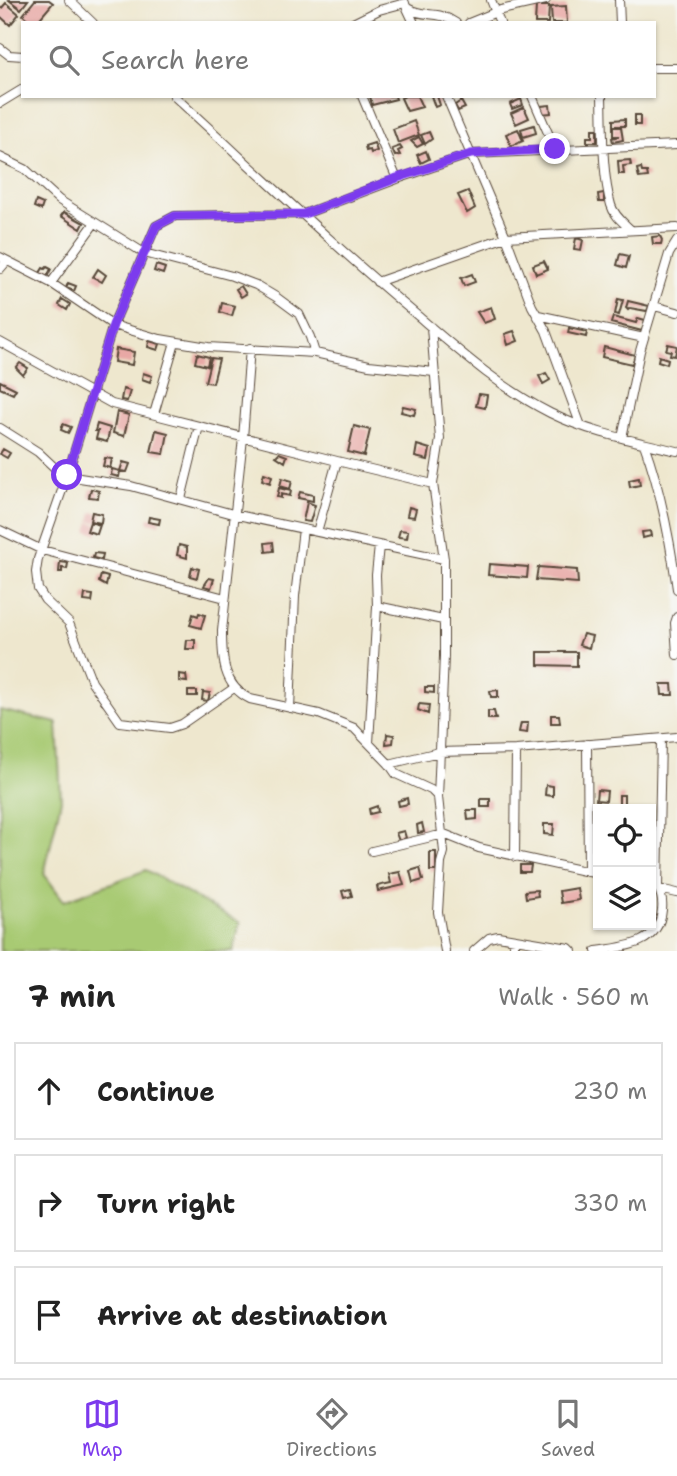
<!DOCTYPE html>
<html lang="en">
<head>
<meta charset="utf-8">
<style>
  body { margin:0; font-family:"Shantell Sans",sans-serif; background:#f6f6f6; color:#222 }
  .controls { position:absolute; right:21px; bottom:21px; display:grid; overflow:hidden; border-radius:0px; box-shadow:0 2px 5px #0004 }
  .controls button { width:63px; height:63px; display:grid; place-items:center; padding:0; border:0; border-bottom:2px solid #e0e0e0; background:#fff; color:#222; font:35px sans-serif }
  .stop { position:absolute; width:21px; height:21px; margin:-16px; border:5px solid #7c3aed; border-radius:50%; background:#fff }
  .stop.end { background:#7c3aed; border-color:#fff; box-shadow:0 2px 7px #0008 }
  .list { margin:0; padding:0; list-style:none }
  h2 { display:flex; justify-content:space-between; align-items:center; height:91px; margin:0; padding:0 28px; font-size:30px }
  h2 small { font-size:23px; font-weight:400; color:#767676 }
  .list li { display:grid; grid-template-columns:46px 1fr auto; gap:21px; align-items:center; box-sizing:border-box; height:98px; margin:0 14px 14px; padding:0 14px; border:2px solid #e0e0e0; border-radius:0px }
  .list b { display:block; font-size:26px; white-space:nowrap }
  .list em { font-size:23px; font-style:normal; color:#767676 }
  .icon { flex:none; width:38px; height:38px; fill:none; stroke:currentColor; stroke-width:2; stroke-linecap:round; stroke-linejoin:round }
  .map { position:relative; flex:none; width:677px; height:951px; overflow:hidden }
  .search { position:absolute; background:#fff; box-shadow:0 2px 5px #0004; left:21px; right:21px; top:21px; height:77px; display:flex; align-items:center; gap:18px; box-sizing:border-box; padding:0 24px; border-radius:0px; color:#767676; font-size:26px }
  .sheet { height:427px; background:#fff }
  nav { display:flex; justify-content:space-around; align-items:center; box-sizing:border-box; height:98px; border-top:2px solid #e0e0e0; background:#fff; font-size:19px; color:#767676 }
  nav a { display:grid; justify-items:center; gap:4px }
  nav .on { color:#7c3aed }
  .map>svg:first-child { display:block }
  .green { fill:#a8ca73; stroke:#727a48; stroke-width:2 }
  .building { fill:#e8a8a5 }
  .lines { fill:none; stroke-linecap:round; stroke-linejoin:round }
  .minor-casing { stroke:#564638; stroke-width:10 }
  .minor { stroke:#fff; stroke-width:8 }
  .route { stroke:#7c3aed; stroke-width:9 }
</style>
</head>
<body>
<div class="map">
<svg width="677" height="951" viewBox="0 0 677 951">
  <rect width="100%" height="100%" fill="#f6f6f2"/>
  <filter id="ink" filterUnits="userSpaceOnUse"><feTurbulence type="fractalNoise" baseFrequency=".0143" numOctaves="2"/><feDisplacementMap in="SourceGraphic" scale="14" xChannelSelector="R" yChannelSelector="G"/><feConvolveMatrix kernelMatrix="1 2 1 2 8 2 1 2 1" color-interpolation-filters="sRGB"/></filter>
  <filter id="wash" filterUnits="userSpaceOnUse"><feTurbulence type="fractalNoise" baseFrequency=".00686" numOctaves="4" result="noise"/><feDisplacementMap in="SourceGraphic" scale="28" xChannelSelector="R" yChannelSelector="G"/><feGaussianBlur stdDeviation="1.57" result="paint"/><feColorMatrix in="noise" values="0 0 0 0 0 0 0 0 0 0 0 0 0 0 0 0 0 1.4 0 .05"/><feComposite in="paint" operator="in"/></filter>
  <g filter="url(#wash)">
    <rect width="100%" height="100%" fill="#eee7ce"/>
    <!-- green -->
    <path class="green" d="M 0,710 L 57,723 L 61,800 L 44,874 L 64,901 L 146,870 L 240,923 L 233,951 L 0,951 Z"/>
    <g id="blocks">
      <!-- building -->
      <path class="building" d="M 9,0 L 28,0 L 21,9 Z
        M 35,0 L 49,0 L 53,3 L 36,23 L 32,23 L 23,15 Z
        M 6,3 L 19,14 L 10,25 L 0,16 L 0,10 Z
        M 536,6 L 549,6 L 548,23 L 535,23 Z
        M 566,6 L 567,23 L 552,23 L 551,7 Z
        M 370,96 L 395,96 L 396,99 L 372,105 Z
        M 405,96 L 417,96 L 422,107 L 407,111 L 401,98 Z
        M 431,96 L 437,96 L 440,105 L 435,107 Z
        M 521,99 L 523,105 L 512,109 L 510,104 Z
        M 461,101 L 465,108 L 458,111 L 455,105 Z
        M 550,105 L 551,113 L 541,114 L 541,106 Z
        M 524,107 L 529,118 L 516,124 L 511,113 Z
        M 635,115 L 640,115 L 640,125 L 635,125 Z
        M 625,119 L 625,126 L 613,126 L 613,120 Z
        M 414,121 L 419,135 L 398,143 L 393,129 Z
        M 534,125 L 536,133 L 523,137 L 521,129 Z
        M 613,127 L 621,127 L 623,140 L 613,142 L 612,138 L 619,136 L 613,136 Z
        M 518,129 L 523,141 L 511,146 L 506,134 Z
        M 592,129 L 597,129 L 597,142 L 587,142 L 587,137 L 592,137 Z
        M 429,132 L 432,139 L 425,144 L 421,135 Z
        M 419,137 L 423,144 L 417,147 L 411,141 Z
        M 374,143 L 377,151 L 371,153 L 370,150 L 366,151 L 365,146 Z
        M 400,146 L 402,149 L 398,151 L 400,155 L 395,156 L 392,149 Z
        M 426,151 L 429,159 L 421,163 L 417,155 Z
        M 630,160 L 631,165 L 623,166 L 624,174 L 619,174 L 618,161 Z
        M 641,168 L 642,172 L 647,172 L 648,177 L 639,178 L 637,169 Z
        M 468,191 L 475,208 L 467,213 L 458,195 Z
        M 604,193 L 604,202 L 599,202 L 598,194 Z
        M 36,201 L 43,204 L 41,210 L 34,207 Z
        M 64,212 L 84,223 L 81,229 L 61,216 Z
        M 660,236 L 662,240 L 661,244 L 653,244 L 652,237 Z
        M 576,238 L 583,240 L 581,250 L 574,249 Z
        M 620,254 L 629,256 L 626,268 L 617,265 Z
        M 544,261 L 548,269 L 536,274 L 533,265 Z
        M 156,265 L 165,268 L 163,274 L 154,271 Z
        M 47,267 L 51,269 L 47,277 L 40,273 L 43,268 L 45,269 Z
        M 98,269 L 106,275 L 102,282 L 93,277 Z
        M 472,274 L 475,282 L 464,286 L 461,278 Z
        M 68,283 L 76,286 L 74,291 L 66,288 Z
        M 241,286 L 246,294 L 241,297 L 236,289 Z
        M 62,299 L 70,304 L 67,310 L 59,305 Z
        M 618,299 L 623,300 L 619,315 L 615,314 Z
        M 628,301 L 649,306 L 647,311 L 630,308 L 628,310 L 626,308 Z
        M 222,303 L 235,306 L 232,316 L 220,312 Z
        M 491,307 L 495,319 L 484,323 L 477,312 Z
        M 613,317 L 636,323 L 638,318 L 645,320 L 642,331 L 611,323 Z
        M 569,328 L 587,332 L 586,337 L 568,333 Z
        M 514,331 L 518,341 L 508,345 L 505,334 Z
        M 149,341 L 160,344 L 158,350 L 148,347 Z
        M 668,344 L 677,346 L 675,356 L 670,355 L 671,351 L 666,350 Z
        M 604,347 L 635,355 L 632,364 L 602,357 Z
        M 116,349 L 134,352 L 132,365 L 114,362 Z
        M 197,354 L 209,357 L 207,366 L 195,363 Z
        M 659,356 L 668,359 L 667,364 L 658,361 Z
        M 211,358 L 219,359 L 213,383 L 205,382 Z
        M 20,363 L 28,368 L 23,375 L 16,368 Z
        M 143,373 L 152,376 L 150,382 L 142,379 Z
        M 546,373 L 550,380 L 543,384 L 539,376 Z
        M 0,381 L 16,389 L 13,394 L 0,388 Z
        M 123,389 L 130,391 L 127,401 L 121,400 Z
        M 479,394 L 487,395 L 485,408 L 476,406 Z
        M 403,406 L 416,409 L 414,415 L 401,412 Z
        M 117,412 L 129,415 L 124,436 L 113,433 Z
        M 63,424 L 71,427 L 68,433 L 61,430 Z
        M 97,424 L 110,428 L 107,442 L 96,439 L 98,431 L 95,431 Z
        M 354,426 L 370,430 L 364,456 L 348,452 Z
        M 156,430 L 168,433 L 164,454 L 151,452 Z
        M 417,445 L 430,449 L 428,460 L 415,457 Z
        M 3,449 L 10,453 L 7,458 L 0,454 Z
        M 279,453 L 287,456 L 285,462 L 276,456 Z
        M 105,458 L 112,459 L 110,468 L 103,466 Z
        M 123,462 L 130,464 L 127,472 L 120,471 Z
        M 112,469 L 120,471 L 119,477 L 111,475 Z
        M 264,473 L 272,476 L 270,483 L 262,480 Z
        M 282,478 L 292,481 L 290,489 L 280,486 Z
        M 639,478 L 640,485 L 630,487 L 629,480 Z
        M 279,488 L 291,491 L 290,496 L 281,494 L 281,498 L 277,497 Z
        M 91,489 L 99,491 L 98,498 L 89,497 Z
        M 300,492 L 313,495 L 313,501 L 298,498 Z
        M 307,502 L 315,505 L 310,522 L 303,521 Z
        M 409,507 L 416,509 L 414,517 L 407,516 Z
        M 92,512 L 102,514 L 101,523 L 90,521 Z
        M 149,517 L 160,519 L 159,524 L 148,522 Z
        M 90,522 L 100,525 L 97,534 L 87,531 Z
        M 400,530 L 408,531 L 407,538 L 398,537 Z
        M 650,531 L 651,536 L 643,538 L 642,532 Z
        M 273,542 L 274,551 L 266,552 L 265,543 Z
        M 179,545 L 187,547 L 187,558 L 177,555 Z
        M 94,553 L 103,554 L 102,560 L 93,558 Z
        M 60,562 L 68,563 L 67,569 L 62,568 L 62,572 L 59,572 Z
        M 489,564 L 528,567 L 527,578 L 488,575 Z
        M 192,567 L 199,569 L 197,578 L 190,576 Z
        M 538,567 L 577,570 L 578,583 L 536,580 Z
        M 101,575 L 108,577 L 106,586 L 99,582 Z
        M 209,578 L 214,579 L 211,588 L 204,586 Z
        M 85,594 L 93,595 L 92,602 L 84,601 Z
        M 199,613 L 205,615 L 201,628 L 190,625 L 193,614 L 198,616 Z
        M 583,634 L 592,636 L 589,648 L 579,645 Z
        M 187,640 L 195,640 L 195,649 L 186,649 Z
        M 538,652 L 577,652 L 577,666 L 538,665 Z
        M 179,674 L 186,675 L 187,682 L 179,681 Z
        M 661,684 L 672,684 L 673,695 L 662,695 Z
        M 425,687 L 434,687 L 434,693 L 425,692 Z
        M 498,690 L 498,697 L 491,697 L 490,691 Z
        M 188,691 L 197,691 L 197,696 L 188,696 Z
        M 203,692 L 210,693 L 208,701 L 202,700 Z
        M 419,704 L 429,705 L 428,714 L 418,710 Z
        M 488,711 L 494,711 L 496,719 L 488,719 Z
        M 551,715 L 559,715 L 560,723 L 551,723 Z
        M 521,723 L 528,723 L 527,733 L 519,732 Z
        M 387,734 L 394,735 L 393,743 L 386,744 Z
        M 546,785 L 553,786 L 553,796 L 545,795 Z
        M 597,790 L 607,791 L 606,801 L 596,800 Z
        M 619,795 L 624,795 L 624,809 L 619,808 Z
        M 407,798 L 408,804 L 399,806 L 398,801 Z
        M 481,799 L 490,799 L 490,807 L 481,807 Z
        M 377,806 L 378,812 L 370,814 L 369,809 Z
        M 467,810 L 477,810 L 477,819 L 468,820 Z
        M 422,823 L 424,832 L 418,833 L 417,825 Z
        M 544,824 L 554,824 L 553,835 L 544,834 Z
        M 404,831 L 406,838 L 399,841 L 396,833 Z
        M 430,852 L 436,852 L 436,871 L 430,871 Z
        M 520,865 L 531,865 L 530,872 L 520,872 Z
        M 420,868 L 423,880 L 413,883 L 410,871 Z
        M 400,872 L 404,885 L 378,891 L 377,886 L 391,883 L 389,874 Z
        M 577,888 L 579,900 L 561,903 L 559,891 Z
        M 350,889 L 352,896 L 344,898 L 342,891 Z
        M 537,890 L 538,896 L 526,898 L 525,891 Z"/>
    </g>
  </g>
  <g filter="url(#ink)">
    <use href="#blocks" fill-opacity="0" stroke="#564638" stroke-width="2"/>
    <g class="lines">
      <defs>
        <path id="minor" d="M 69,0 L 93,23
          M 491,0 L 500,23
          M 619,0 L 620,23
          M 406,6 L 414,23
          M 407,8 C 427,19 436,9 456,23
          M 353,23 L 379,10 L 405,3
          M 469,23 L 501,10 L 546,0
          M 0,48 L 9,55 L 23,56
          M 654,68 L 677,68
          M 174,96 C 255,170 334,246 418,316 C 459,351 502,389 550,413 C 590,433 635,441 677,451
          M 362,96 L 397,179
          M 446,96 L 506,237 L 532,306 L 546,331 L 581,426
          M 532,96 L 555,149
          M 602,96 C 603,129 602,174 611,205 C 614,216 624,223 631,230
          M 0,103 L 23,89
          M 0,157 L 25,169 L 59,200 L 144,253 L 232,276 L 256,285 L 276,297 L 299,314 L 310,337 L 315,353
          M 0,257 L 51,283 L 113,325 L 160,339 L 208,347 L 315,353 L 369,365 L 434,372
          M 0,269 L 7,261
          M 377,282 L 506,237 L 677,228
          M 51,283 L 94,224
          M 654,306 L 677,312
          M 538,315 L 644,338
          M 431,327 L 440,439 L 433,484 L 444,559 L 444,656 L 438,797 L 444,852 L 441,863 L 438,912 L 445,951
          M 0,342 L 112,404 L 337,461
          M 250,348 L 243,438 L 222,631 C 222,659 223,686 250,699 L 319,714 L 354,728 L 389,764 L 396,774 L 431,790 L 438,797
          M 154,414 L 175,342
          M 0,428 L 38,452 L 55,468 L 67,476 L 131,486 L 233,514 L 444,559
          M 622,438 L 640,351 L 669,254 L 677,241
          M 644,444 C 661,490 670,539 677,589
          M 181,499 L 199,426
          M 0,530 L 42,550 L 225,598
          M 317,532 L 337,461 L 433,484
          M 377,606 L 376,575 L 379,546
          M 677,617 L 675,623 L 677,655
          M 234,688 L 182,724 L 170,728 L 120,722 L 92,682 L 69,623 L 45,600 L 38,589 L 36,572 L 38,559 L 67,476 L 113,325 L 156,226 L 175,216 L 304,214 L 397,179 L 471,154 L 677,145
          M 290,708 L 295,596 L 303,529
          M 369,743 L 377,606 L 443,620
          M 587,744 L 588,871
          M 389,764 L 439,752 L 516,750 L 677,737
          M 372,851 L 444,834 L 479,848 L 598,874
          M 515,857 L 516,750
          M 651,887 L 677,893
          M 514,939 L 514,951
          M 474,951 L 489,938 L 498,936 L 569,948 L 572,951
          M 596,951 C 624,947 659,945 662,910 C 663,902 662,896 658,888 L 661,739"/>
      </defs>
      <!-- minor casing -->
      <use href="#minor" class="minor-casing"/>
      <!-- minor -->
      <use href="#minor" class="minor"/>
    </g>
  </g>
  <g class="lines" filter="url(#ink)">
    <!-- route -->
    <path class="route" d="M 67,475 L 113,325 L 156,226 L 175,216 L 304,214 L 397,178 L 471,154 L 555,149"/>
  </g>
</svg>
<div class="controls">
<button><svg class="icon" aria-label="locate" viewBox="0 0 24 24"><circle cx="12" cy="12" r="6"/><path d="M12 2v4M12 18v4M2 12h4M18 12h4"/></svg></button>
<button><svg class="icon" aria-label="layers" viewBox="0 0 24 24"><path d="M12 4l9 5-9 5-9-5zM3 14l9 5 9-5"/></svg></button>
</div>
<div class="stop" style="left:67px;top:475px"></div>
<div class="stop end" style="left:555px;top:149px"></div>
<div class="search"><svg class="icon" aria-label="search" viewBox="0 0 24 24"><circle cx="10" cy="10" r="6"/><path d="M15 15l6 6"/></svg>Search here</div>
</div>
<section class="sheet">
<h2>7 min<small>Walk · 560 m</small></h2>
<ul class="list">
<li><svg class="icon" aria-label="ahead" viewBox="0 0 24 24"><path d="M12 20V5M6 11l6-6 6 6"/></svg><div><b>Continue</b></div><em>230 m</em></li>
<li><svg class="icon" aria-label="right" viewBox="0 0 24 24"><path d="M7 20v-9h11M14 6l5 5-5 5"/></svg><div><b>Turn right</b></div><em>330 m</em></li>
<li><svg class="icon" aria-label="arrive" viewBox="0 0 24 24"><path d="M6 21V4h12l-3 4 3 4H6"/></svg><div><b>Arrive at destination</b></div></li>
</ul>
</section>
<nav>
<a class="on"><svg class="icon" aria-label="map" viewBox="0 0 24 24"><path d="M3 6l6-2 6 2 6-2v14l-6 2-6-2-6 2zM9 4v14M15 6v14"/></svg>Map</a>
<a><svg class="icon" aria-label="directions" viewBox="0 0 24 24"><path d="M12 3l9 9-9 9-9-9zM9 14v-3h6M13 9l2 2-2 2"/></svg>Directions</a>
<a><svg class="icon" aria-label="saved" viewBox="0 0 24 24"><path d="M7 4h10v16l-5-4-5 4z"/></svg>Saved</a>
</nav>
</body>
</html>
